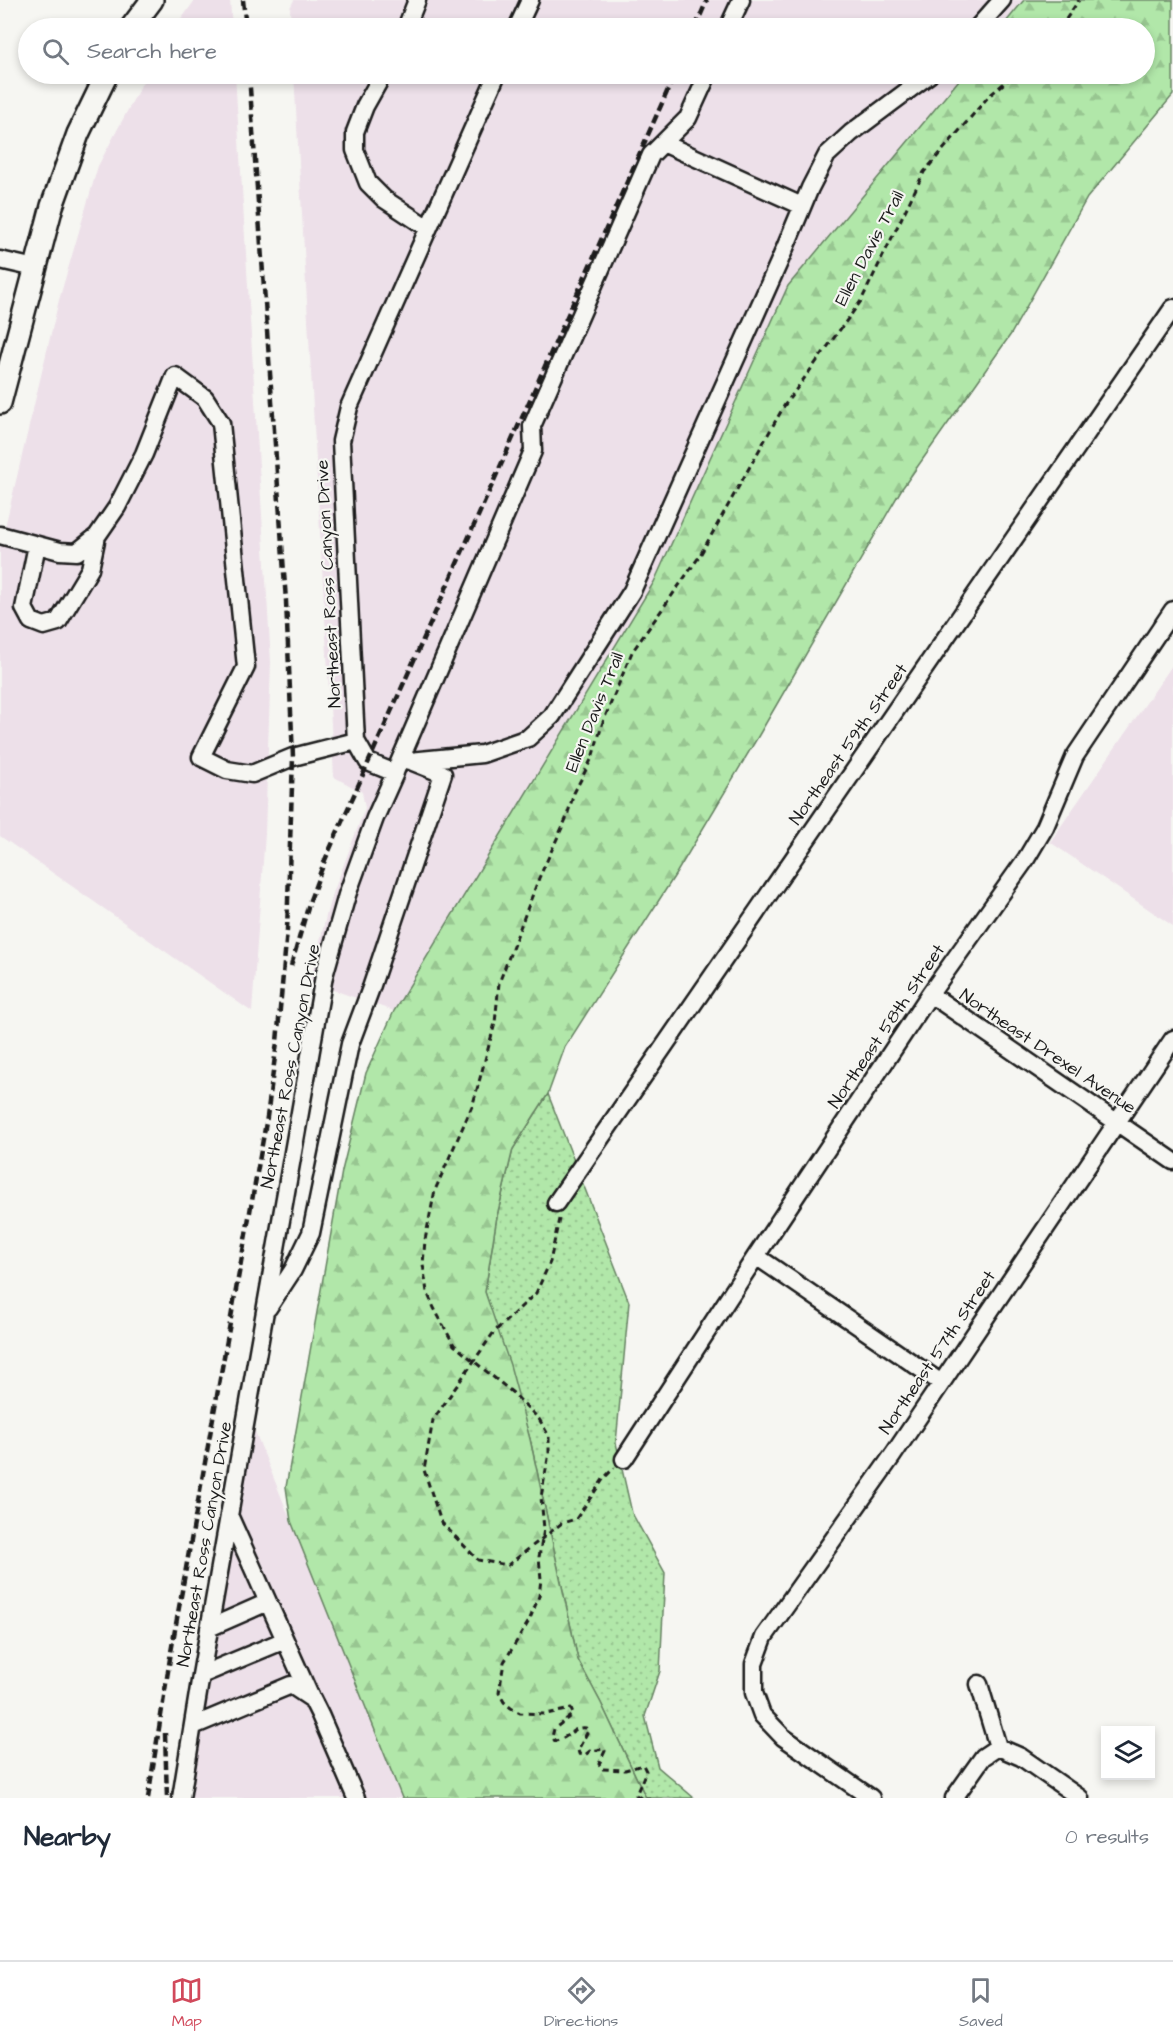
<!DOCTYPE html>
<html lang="en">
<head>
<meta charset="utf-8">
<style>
  body { margin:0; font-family:"Architects Daughter",sans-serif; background:#f2f2f3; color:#1f2937 }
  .controls { position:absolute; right:18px; bottom:18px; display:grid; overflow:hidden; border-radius:0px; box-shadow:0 3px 9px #0003 }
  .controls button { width:54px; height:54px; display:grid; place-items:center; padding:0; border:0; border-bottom:2px solid #e0e1e3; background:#fff; color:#1f2937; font:30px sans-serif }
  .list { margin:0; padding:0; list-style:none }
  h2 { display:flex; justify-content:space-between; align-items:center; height:78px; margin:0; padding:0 24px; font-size:26px }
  h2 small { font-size:20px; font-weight:400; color:#747a83 }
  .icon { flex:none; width:33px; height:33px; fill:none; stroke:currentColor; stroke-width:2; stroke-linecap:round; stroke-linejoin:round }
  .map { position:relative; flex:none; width:1173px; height:1798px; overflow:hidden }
  .search { position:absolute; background:#fff; box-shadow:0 3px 9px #0003; left:18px; right:18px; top:18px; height:66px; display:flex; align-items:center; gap:15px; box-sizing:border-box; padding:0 21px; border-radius:33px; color:#747a83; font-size:22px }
  .sheet { height:162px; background:#fff }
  nav { display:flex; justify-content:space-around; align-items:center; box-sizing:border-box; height:84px; border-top:2px solid #e0e1e3; background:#fff; font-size:16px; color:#747a83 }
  nav a { display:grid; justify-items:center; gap:3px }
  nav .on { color:#d1495b }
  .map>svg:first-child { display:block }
  .built { fill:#ede0e9 }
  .grass { fill:url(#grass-dots); stroke:#668262; stroke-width:1.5 }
  .forest { fill:url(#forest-firs); stroke:#668262; stroke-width:1.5 }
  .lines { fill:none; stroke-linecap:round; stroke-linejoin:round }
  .minor-casing { stroke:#1c1c1c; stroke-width:21 }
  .major-casing { stroke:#1c1c1c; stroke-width:26 }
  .path { stroke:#1c1c1c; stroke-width:3; stroke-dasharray:6 4.5; stroke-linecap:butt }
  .minor { stroke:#f6f6f2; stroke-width:16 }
  .major { stroke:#f6f6f2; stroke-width:21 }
  .rail { stroke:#1c1c1c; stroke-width:4.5; stroke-dasharray:9 4.5; stroke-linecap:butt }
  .labels { text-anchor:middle; stroke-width:4.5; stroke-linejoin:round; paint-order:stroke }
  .street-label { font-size:18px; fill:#1c1c1c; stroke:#f6f6f2 }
</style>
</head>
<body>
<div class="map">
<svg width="1173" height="1798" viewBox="0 0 1173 1798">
  <defs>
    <pattern id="grass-dots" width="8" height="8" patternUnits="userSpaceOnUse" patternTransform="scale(1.5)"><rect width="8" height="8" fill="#b1e7a9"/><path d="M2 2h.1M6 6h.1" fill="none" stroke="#98c691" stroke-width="1.8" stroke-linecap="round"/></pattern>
    <pattern id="forest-firs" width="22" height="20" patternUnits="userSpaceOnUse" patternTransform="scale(1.5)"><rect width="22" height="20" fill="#b1e7a9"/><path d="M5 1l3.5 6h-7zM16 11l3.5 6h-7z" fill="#98c691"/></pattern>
  </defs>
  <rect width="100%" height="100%" fill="#f6f6f2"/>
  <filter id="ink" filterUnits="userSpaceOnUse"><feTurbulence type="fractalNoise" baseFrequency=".0167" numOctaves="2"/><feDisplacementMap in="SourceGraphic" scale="12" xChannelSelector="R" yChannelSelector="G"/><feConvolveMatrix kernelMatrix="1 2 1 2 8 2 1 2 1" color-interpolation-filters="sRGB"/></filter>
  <g filter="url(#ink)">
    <!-- built -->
    <path class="built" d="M 195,0 L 230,0 L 232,28 L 175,28 Z
      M 294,0 L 1024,0 L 1001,28 L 291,28 L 290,8 Z
      M 147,74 L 235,74 L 271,662 L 265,834 L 252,1012 L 0,836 L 0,548 L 59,300 L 98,166 Z
      M 294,74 L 964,74 L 788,286 L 654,582 L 394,1011 L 310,982 L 329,904 L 365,808 L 362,792 L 334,777 Z
      M 1173,664 L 1173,926 L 1050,842 Z
      M 252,1424 L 402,1798 L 190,1798 L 193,1764 Z"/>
    <!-- grass -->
    <path class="grass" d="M 548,1094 L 629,1302 L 616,1443 L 632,1513 L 665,1573 L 660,1671 L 645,1716 L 658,1767 L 694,1798 L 646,1798 L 601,1703 L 578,1660 L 530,1439 L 485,1292 L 497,1216 L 513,1149 Z"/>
    <!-- forest -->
    <path class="forest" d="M 1024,0 L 1173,0 L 1173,95 L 1087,198 L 1011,334 L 901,490 L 759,735 L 677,872 L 565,1047 L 548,1094 L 513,1149 L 497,1216 L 485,1292 L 510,1365 L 530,1439 L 578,1660 L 601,1703 L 646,1798 L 402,1798 L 291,1521 L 286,1487 L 342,1171 L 366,1073 L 394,1011 L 654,582 L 788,286 L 964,74 L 1144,74 L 1144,28 L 1001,28 Z"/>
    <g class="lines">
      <defs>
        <path id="minor" d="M 406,28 L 417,0
          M 517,28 L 530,0
          M 728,28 L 741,0
          M 977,28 L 1002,0
          M 383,74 L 365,106 L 355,132 L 355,150 L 368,183 L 384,199 L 428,228
          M 663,143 L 802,206
          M 0,260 L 35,268
          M 0,535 L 60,551 L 77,552 L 97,536 L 117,507 L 144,454 L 175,376 L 205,398 L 221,423 L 246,667 L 201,757 L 227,770 L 252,774 L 293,757 L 356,741
          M 37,545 L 24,608 L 31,621 L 44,626 L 58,622 L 90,569 L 97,536
          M 410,761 L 482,754 L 528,738 L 552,716 L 632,591 L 780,260 L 810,188 L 827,155 L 851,133 L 930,74
          M 395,772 L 533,451 L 532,426 L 651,155 L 688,118 L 708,74
          M 930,994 L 1173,1161
          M 556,1203 L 1173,308
          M 756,1256 L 940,1382
          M 268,1308 L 293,1270 L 311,1233 L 350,1044 L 371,988 L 443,774 L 413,762
          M 624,1459 L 756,1256 L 930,994 L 1026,859 L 1045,827 L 1075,756 L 1173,610
          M 229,1515 L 311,1698
          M 209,1628 L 268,1602
          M 201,1675 L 285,1640
          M 979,1684 L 998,1747
          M 193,1726 L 291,1685 L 312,1699 L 320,1715 L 356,1798
          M 181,1798 L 201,1675 L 324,976 L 347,895 L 375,818 L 395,773 L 368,762 L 356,741 L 341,441 L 349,407 L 497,74
          M 871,1798 L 783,1737 L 762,1715 L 754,1693 L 754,1664 L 764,1637 L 893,1455 L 1173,1039
          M 954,1798 L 983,1757 L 998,1747 L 1021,1757 L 1080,1798"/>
        <path id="major" d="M 131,28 L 152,0
          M 0,403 L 52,206 L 78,134 L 107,74"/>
      </defs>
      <!-- minor casing -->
      <use href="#minor" class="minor-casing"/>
      <!-- major casing -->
      <use href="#major" class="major-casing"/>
      <!-- path -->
      <path class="path" d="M 1060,28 L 1079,0
        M 559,1219 L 550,1262 L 536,1293 L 494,1332 L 433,1420 L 424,1470 L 441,1522 L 478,1560 L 508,1565 L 562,1523 L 576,1519 L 604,1478 L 614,1468
        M 641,1798 L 636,1795 L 646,1771 L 643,1765 L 625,1770 L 603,1769 L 599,1764 L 605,1751 L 604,1749 L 590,1751 L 585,1755 L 579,1754 L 578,1750 L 588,1731 L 586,1728 C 573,1726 568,1739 555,1741 L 552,1737 L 554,1729 L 573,1714 L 571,1709 L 546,1714 L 520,1713 L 511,1708 L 504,1702 L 499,1693 L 504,1662 L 529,1621 L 539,1596 L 541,1579 L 539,1557 L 544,1529 L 541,1497 L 549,1453 L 549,1436 L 539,1419 L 513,1393 L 454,1345 L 434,1308 L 427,1292 L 423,1264 L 425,1240 L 435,1190 L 473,1104 L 495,1023 L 499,983 L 539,878 L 566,819 L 574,793 L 592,758 L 603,722 L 632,652 L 699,557 L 784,406 L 861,301 L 924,172 L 989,96 L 1015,74
        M 646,1798 L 650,1798"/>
      <!-- minor -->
      <use href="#minor" class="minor"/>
      <!-- major -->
      <use href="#major" class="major"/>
      <!-- rail -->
      <path class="rail" d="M 243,0 L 246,28
        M 695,28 L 707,0
        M 291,966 L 310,900 L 325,860 L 675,74
        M 165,1733 L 167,1798
        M 148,1798 L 171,1652 L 267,1117 L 277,1042 L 287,930 L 293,757 L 286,601 L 249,74"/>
    </g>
  </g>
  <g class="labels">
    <!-- street labels -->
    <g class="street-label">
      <text transform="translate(869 248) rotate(-62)" y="6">Ellen Davis Trail</text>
      <text transform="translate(328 584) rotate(-93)" y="6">Northeast Ross Canyon Drive</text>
      <text transform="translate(594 712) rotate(-68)" y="6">Ellen Davis Trail</text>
      <text transform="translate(848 744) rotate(-55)" y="6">Northeast 59th Street</text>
      <text transform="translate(886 1026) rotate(-56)" y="6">Northeast 58th Street</text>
      <text transform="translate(1048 1051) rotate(34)" y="6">Northeast Drexel Avenue</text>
      <text transform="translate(290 1066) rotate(-79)" y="6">Northeast Ross Canyon Drive</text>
      <text transform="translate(937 1352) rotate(-56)" y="6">Northeast 57th Street</text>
      <text transform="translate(204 1544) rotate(-80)" y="6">Northeast Ross Canyon Drive</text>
    </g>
  </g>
</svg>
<div class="controls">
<button><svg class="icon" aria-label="layers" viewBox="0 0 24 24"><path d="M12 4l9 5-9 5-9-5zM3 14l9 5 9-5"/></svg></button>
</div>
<div class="search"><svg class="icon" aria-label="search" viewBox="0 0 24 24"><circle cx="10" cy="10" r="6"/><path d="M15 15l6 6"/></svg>Search here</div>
</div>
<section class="sheet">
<h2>Nearby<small>0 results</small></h2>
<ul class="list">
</ul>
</section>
<nav>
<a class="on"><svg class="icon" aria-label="map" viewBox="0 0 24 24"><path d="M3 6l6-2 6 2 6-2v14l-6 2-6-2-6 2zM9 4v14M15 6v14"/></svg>Map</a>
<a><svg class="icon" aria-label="directions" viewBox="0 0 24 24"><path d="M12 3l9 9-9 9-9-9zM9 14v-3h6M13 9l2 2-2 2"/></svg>Directions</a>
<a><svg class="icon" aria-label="saved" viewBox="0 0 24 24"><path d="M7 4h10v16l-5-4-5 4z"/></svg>Saved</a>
</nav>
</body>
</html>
